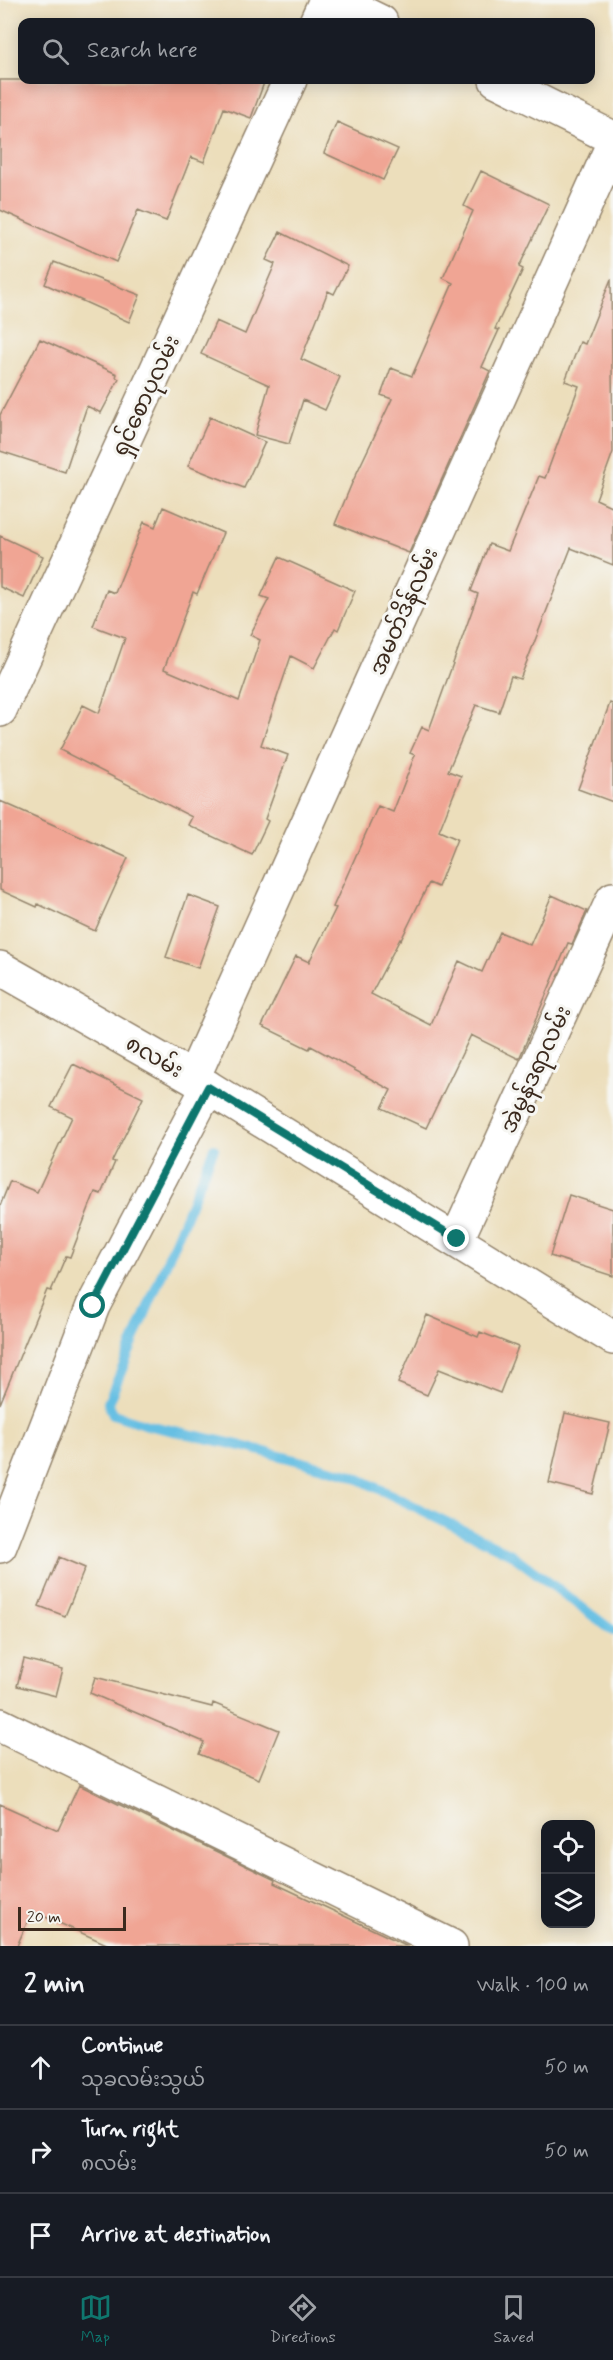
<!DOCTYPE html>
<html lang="en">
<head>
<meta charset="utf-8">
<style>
  body { margin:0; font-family:Mynerve,"Noto Sans Myanmar",sans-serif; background:#20242c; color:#f1f3f6 }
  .controls { position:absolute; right:18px; bottom:18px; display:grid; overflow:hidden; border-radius:12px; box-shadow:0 3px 15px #0003 }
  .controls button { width:54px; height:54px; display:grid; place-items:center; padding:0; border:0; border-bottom:2px solid #363941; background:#171b24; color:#f1f3f6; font:30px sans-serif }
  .scale { position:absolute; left:18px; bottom:15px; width:108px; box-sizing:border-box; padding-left:6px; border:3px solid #3b2a1e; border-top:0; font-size:16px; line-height:21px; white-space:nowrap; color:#3b2a1e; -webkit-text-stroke:4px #f6f6f2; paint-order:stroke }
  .stop { position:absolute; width:18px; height:18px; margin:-14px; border:4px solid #0f766e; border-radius:50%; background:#fff }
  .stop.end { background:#0f766e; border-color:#fff; box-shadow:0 2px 6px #0008 }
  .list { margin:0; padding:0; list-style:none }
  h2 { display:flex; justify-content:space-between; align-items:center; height:78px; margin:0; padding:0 24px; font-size:26px }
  h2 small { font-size:20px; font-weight:400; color:#9ea1a6 }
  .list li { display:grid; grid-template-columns:39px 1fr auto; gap:18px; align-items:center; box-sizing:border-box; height:84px; padding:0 24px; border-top:2px solid #363941 }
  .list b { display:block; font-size:22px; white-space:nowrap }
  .list p { margin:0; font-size:20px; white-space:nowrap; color:#9ea1a6 }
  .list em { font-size:20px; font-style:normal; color:#9ea1a6 }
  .icon { flex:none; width:33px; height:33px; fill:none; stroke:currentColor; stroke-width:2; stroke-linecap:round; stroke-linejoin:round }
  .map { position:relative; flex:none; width:613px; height:1946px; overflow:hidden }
  .search { position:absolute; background:#171b24; box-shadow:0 3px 15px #0003; left:18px; right:18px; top:18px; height:66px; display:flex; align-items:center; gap:15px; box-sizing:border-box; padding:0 21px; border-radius:12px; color:#9ea1a6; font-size:22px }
  .sheet { height:330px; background:#171b24 }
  nav { display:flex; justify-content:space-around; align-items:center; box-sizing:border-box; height:84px; border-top:2px solid #363941; background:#171b24; font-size:16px; color:#9ea1a6 }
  nav a { display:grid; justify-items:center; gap:3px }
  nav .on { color:#0f766e }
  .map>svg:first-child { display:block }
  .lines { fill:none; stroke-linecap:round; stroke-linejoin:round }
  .stream { stroke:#66bfe3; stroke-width:10 }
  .building { fill:#f0a594 }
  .minor-casing { stroke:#94846c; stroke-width:36 }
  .minor { stroke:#fff; stroke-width:33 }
  .route { stroke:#0f766e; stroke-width:8 }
  .labels { text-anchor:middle; stroke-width:6; stroke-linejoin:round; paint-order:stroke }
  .street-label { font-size:22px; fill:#3b2a1e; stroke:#f6f6f2 }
</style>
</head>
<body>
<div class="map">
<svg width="613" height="1946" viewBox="0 0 613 1946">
  <rect width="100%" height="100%" fill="#f6f6f2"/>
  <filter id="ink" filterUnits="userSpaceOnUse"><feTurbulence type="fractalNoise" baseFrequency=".0167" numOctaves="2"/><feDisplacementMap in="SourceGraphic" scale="12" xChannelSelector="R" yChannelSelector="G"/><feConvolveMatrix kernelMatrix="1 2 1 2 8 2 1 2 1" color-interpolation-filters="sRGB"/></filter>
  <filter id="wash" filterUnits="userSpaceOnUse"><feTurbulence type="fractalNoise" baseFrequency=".008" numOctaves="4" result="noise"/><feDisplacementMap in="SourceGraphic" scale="24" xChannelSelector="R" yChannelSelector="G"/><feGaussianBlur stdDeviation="1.35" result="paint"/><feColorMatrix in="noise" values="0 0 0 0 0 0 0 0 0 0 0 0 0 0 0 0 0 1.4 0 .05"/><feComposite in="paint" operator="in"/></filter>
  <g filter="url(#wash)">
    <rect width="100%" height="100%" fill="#ecdebb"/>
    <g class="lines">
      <!-- stream -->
      <path class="stream" d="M 214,1148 L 108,1403 L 113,1414 L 147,1425 L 242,1446 L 349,1474 L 511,1554 L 613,1631"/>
    </g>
    <g id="blocks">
      <!-- building -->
      <path class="building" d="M 0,80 L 265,80 L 251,118 L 224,108 L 204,162 L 191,157 L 166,221 L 138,210 L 116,262 L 0,210 Z
        M 337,122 L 398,149 L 383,180 L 324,153 Z
        M 481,171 L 549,204 L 519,267 L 523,269 L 495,329 L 499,330 L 482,367 L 490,371 L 409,553 L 335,524 L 352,483 L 392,399 L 381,395 L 391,368 L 412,376 L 453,283 L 443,278 L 473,211 L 464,206 Z
        M 280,232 L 348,266 L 334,294 L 328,291 L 301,359 L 340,377 L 325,410 L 303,400 L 289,444 L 255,435 L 269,385 L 201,354 L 216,321 L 245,334 L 275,264 L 266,260 Z
        M 54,262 L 140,295 L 129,322 L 45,284 Z
        M 611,279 L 613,452 L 596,499 L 613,507 L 613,565 L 571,548 L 520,679 L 511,676 L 499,712 L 476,705 L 448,771 L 461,776 L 439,831 L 457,839 L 438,887 L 429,883 L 401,940 L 400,939 L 371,994 L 431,1025 L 459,961 L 482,972 L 500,932 L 530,945 L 552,895 L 587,911 L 572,944 L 568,943 L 519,1059 L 471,1035 L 426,1128 L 382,1108 L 391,1090 L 311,1046 L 309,1049 L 262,1026 L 296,956 L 309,962 L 336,908 L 333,907 L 378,806 L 393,812 L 415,755 L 410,753 L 422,727 L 429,730 L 478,594 L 471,591 L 489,544 L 508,551 L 539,476 L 545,478 L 579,386 L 565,381 L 580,342 L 585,344 Z
        M 40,339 L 117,374 L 116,377 L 119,379 L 101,413 L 87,406 L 65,472 L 0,451 L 0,415 Z
        M 210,417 L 265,442 L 244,488 L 188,466 Z
        M 163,507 L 223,533 L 197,594 L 193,592 L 164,669 L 239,701 L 260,640 L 250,635 L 269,599 L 261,596 L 279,557 L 355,591 L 338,630 L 335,628 L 314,668 L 291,656 L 261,745 L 288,755 L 265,819 L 268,821 L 252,855 L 188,825 L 192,817 L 60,750 L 83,705 L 99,713 L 125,638 L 93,626 L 107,590 L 115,593 L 144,522 L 155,527 Z
        M 0,536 L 43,556 L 24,598 L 0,587 Z
        M 610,703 L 613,704 L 613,802 L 578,789 Z
        M 0,801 L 128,858 L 95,931 L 38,904 L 37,907 L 0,890 Z
        M 188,895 L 220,907 L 198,968 L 166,957 Z
        M 73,1064 L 143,1098 L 112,1161 L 115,1162 L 101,1194 L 95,1192 L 70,1257 L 66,1256 L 51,1291 L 47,1290 L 0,1404 L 0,1206 L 10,1181 L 37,1192 L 72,1117 L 51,1107 Z
        M 569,1195 L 613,1209 L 613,1276 L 550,1256 Z
        M 427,1315 L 478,1337 L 480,1332 L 518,1347 L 500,1393 L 439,1369 L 427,1395 L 398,1383 Z
        M 565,1413 L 610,1423 L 593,1494 L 549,1483 Z
        M 59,1557 L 85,1568 L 65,1616 L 39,1606 Z
        M 24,1659 L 63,1669 L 56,1696 L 17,1686 Z
        M 95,1677 L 212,1707 L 213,1703 L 279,1730 L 259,1779 L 199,1754 L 204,1742 L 90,1693 Z
        M 79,1785 L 275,1880 L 274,1883 L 408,1946 L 111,1946 L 32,1911 L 17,1946 L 0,1946 L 0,1804 L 58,1830 Z"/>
    </g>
  </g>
  <g filter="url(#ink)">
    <use href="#blocks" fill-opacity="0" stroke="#94846c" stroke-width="1.5"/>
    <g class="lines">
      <defs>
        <path id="minor" d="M 336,0 L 381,22
          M 316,22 L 326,0
          M 496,80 L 613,138
          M 0,710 L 290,80
          M 0,968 L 193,1078 L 613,1338
          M 193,1078 L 613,144
          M 457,1239 L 613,899
          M 0,1546 L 93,1306 L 208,1087
          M 0,1725 L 451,1946"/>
      </defs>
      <!-- minor casing -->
      <use href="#minor" class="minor-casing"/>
      <!-- minor -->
      <use href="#minor" class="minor"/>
    </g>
  </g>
  <g class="lines" filter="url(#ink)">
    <!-- route -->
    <path class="route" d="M 93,1306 L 208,1087 L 457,1239"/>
  </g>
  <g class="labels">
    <!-- street labels -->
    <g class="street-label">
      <text transform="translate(145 395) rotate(-65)" y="8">ရှင်စောပုလမ်း</text>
      <text transform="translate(403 611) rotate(-66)" y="8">အမတ်ဒိန်လမ်း</text>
      <text transform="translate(155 1056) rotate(30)" y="8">၈လမ်း</text>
      <text transform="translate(535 1069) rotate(-65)" y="8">အဲမွန်ဒရာလမ်း</text>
    </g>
  </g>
</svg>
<div class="controls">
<button><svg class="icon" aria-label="locate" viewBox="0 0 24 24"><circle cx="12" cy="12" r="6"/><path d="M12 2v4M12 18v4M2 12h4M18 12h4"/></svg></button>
<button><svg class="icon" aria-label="layers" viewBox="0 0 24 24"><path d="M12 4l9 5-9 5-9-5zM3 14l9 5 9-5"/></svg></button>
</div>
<div class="scale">20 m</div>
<div class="stop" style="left:93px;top:1306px"></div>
<div class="stop end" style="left:457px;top:1239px"></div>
<div class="search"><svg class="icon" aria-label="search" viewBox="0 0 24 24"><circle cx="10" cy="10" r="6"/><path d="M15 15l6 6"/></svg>Search here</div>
</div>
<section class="sheet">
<h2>2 min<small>Walk · 100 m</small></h2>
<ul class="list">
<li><svg class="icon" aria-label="ahead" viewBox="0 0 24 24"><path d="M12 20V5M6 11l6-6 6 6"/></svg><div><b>Continue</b><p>သုခလမ်းသွယ်</p></div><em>50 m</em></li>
<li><svg class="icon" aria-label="right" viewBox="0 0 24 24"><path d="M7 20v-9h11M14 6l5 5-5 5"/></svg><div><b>Turn right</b><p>၈လမ်း</p></div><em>50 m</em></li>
<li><svg class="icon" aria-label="arrive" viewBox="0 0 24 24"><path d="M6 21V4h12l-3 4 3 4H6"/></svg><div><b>Arrive at destination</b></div></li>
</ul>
</section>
<nav>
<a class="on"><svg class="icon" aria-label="map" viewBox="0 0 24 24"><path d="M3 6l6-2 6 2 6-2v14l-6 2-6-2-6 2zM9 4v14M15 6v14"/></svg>Map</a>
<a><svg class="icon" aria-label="directions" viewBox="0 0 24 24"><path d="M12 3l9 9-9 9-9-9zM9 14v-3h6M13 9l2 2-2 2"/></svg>Directions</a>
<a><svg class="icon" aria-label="saved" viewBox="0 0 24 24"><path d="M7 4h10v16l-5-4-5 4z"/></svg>Saved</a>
</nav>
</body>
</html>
